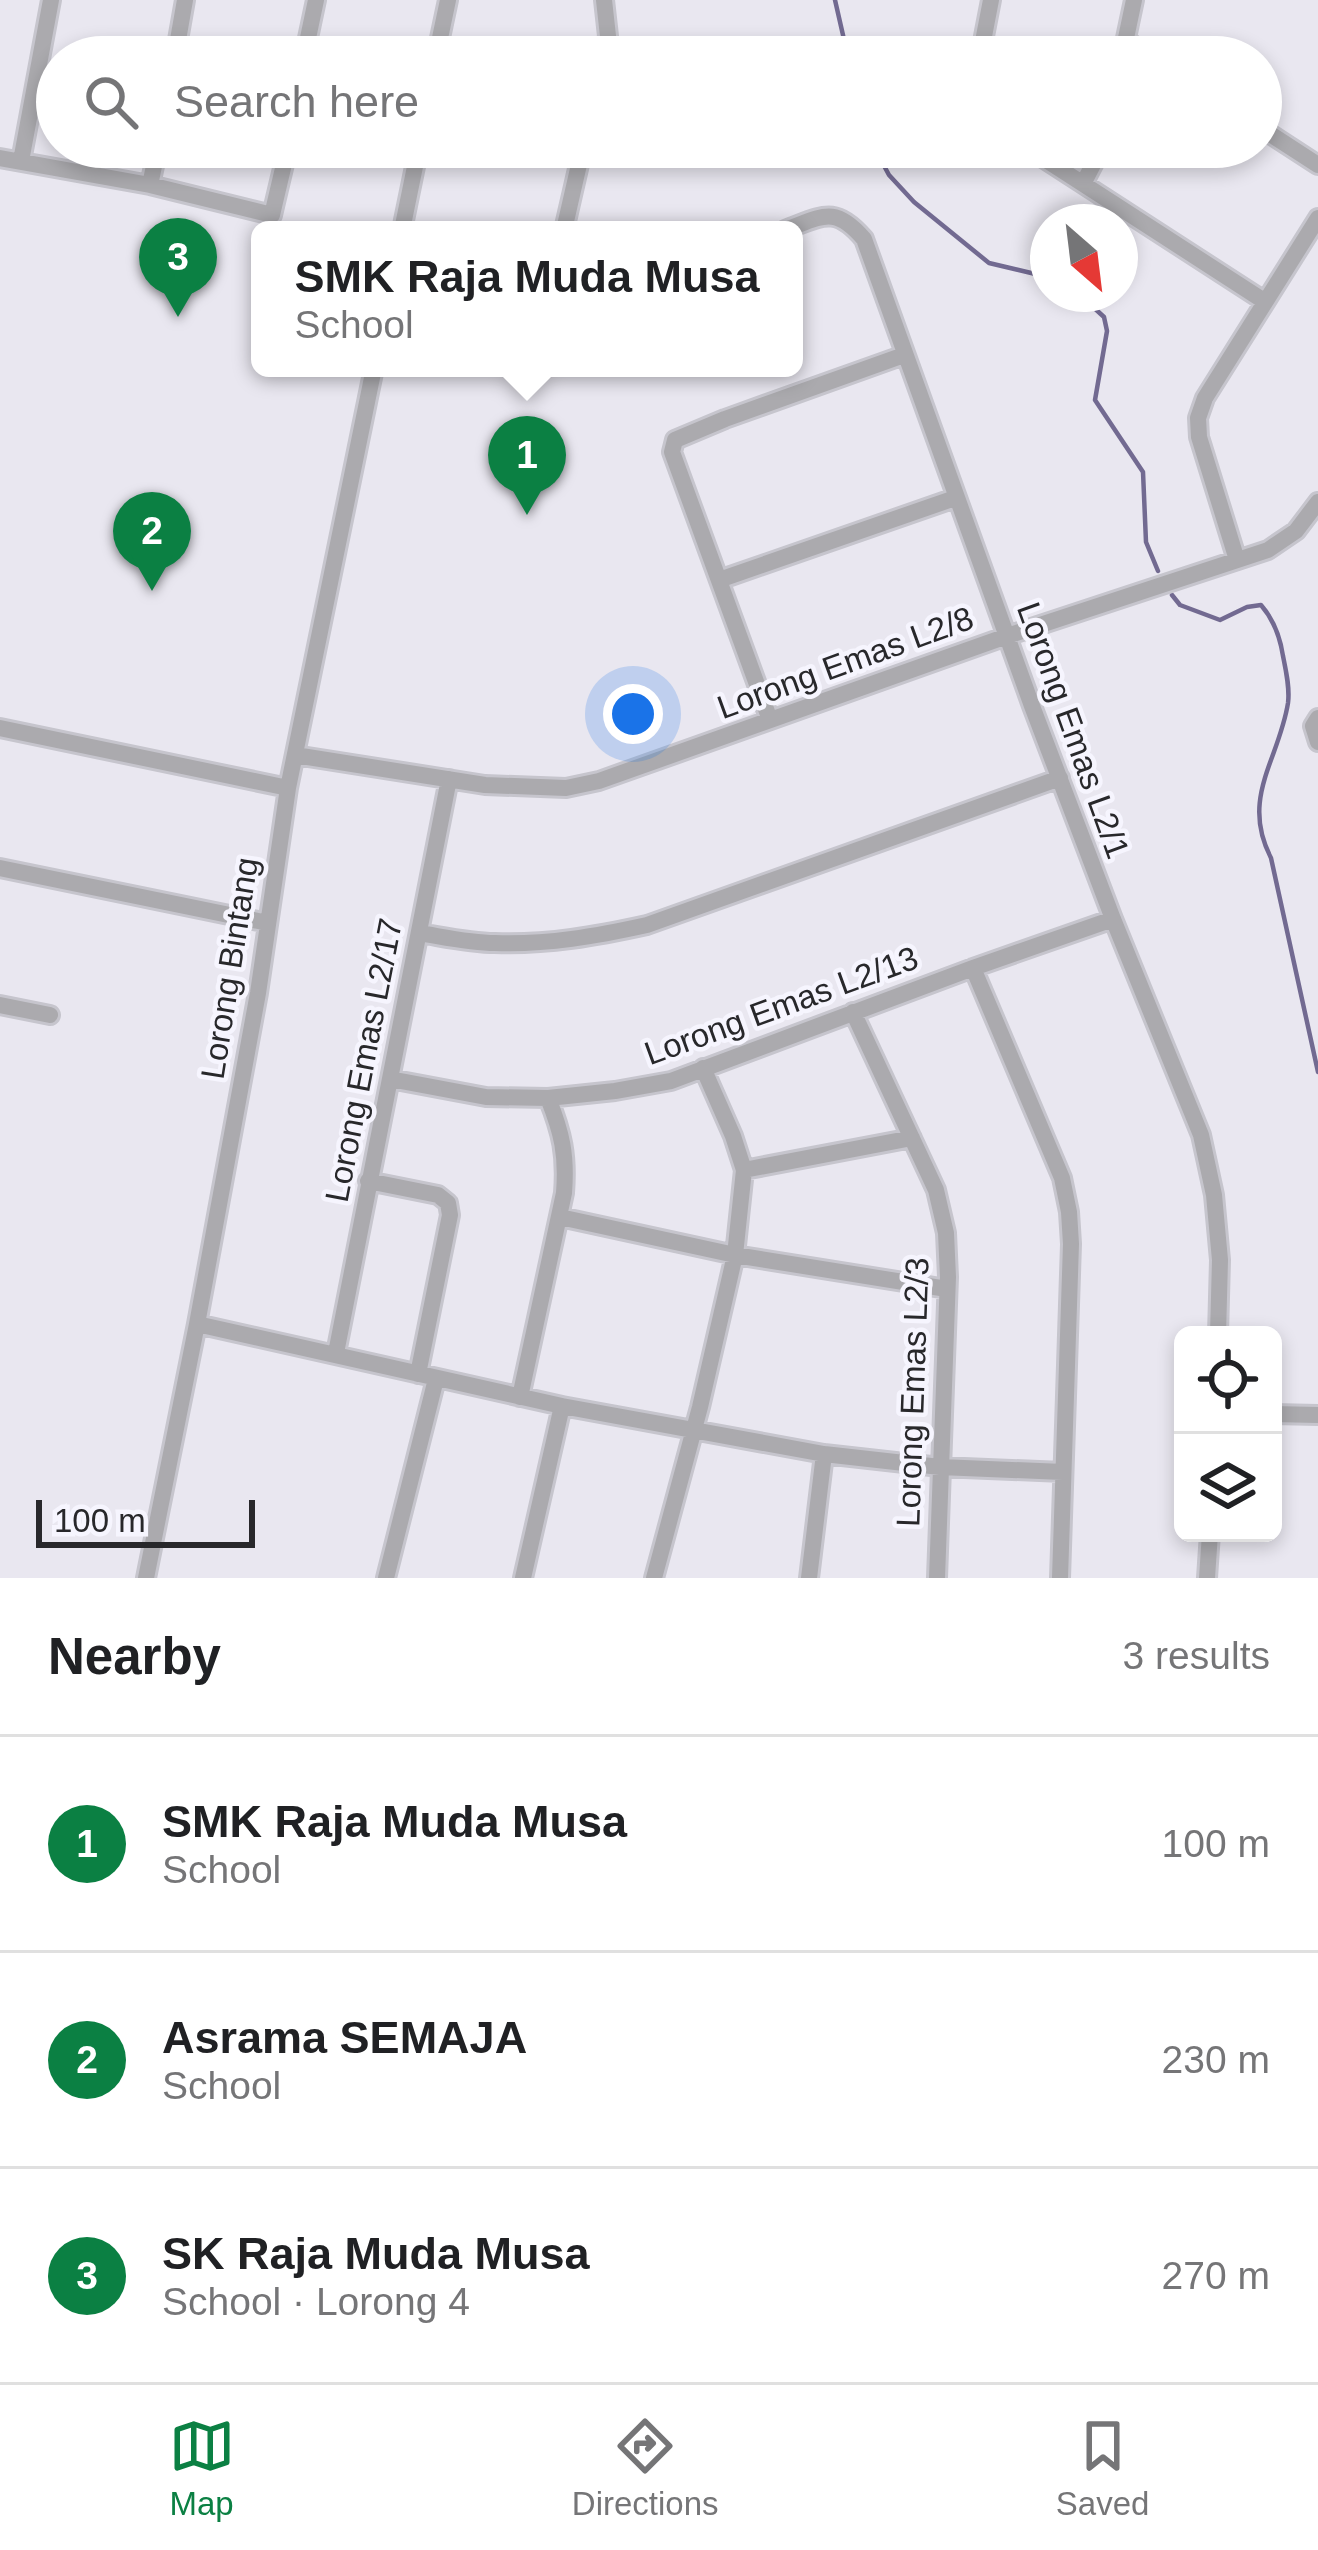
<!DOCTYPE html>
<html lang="en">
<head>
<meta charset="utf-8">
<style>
  body { margin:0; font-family:Helvetica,sans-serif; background:#f2f2f2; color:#202124 }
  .controls { position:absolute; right:36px; bottom:36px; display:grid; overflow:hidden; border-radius:18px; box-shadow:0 6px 18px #0003 }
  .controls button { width:108px; height:108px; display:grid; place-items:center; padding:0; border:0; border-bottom:3px solid #e0e0e0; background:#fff; color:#202124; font:60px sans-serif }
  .compass { position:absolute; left:1030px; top:204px; width:108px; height:108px; border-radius:50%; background:#fff; box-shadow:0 6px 18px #0003; rotate:152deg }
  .scale { position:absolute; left:36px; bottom:30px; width:219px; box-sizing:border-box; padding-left:12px; border:6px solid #28282b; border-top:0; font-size:33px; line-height:42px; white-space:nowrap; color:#28282b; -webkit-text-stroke:9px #f6f5fe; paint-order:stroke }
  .you { position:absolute; left:633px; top:714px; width:42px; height:42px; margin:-30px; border:9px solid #fff; border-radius:50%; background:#1a73e8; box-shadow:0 0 0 18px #1a73e833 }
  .badge { display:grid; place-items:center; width:78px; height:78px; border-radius:50%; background:#0b8043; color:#fff; font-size:39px; font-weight:700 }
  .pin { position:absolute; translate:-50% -99px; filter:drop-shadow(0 3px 6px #0008) }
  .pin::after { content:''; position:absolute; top:63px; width:42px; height:36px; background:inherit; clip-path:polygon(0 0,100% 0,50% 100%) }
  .popup { position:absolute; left:251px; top:221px; width:552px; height:156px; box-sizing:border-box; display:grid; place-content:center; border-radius:18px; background:#fff; filter:drop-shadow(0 3px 9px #0005); font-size:39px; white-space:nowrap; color:#757577 }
  .popup b { font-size:45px; color:#202124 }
  .popup::after { content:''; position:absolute; left:50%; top:100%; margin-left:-24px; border:24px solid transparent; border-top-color:#fff }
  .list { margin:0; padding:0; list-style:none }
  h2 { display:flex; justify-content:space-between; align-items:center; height:156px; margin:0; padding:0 48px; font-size:51px }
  h2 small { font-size:39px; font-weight:400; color:#757577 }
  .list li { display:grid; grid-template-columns:78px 1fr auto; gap:36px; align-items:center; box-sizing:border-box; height:216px; padding:0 48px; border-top:3px solid #e0e0e0 }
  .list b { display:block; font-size:45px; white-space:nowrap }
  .list p { margin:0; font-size:39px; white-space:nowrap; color:#757577 }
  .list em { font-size:39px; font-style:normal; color:#757577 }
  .icon { flex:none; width:66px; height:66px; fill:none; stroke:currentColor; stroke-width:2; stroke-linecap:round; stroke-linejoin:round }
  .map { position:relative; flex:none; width:1318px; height:1578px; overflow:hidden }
  .search { position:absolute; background:#fff; box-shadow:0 6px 18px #0003; left:36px; right:36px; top:36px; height:132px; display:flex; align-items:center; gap:30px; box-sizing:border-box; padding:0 42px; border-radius:66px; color:#757577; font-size:45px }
  .sheet { height:804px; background:#fff }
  nav { display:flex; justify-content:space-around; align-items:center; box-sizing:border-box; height:168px; border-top:3px solid #e0e0e0; background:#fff; font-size:33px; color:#757577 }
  nav a { display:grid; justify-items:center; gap:6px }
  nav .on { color:#0b8043 }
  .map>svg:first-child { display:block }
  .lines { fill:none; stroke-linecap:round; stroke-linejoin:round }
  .stream { stroke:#726a91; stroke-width:4.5 }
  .minor-casing { stroke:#c6c5cd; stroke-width:22 }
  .minor { stroke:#abaaae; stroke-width:16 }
  .labels { text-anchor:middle; stroke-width:9; stroke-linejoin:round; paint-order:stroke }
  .street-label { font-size:33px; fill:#28282b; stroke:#f6f5fe }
</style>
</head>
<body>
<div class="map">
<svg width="1318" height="1578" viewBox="0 0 1318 1578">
  <rect width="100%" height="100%" fill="#e9e7f0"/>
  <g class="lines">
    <!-- stream -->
    <path class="stream" d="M 835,0 L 848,57
      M 874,147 L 889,175 L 914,202 L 989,263 L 1048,277
      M 1079,294 L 1104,317 L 1107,331 L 1095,400 L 1143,472 L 1146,542 L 1158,571
      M 1172,595 L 1180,605 L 1220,620 L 1247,607 L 1261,605 C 1274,620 1280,636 1283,656 C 1286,671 1290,688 1288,703 C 1279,760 1240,798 1271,858 L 1318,1072"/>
    <defs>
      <path id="minor" d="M 1126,40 L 1151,57
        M 175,57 L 185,0
        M 304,57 L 316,0
        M 436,57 L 448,0
        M 603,57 L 608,36 L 604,0
        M 980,57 L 991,0
        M 1122,57 L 1134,0
        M 1261,128 L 1318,165
        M 1026,147 L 1264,301
        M 0,158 L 150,185 L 272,215 L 288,147
        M 21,161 L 51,0
        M 1083,184 L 1102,147
        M 150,185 L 158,147
        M 402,230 L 419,147
        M 564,230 L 583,147
        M 785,230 C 823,216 835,205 864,239 L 1032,706 L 1113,919 L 1201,1135 L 1214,1195 L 1220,1260 L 1218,1335
        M 1237,560 L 1199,437 L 1198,418 L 1205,398 L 1318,218
        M 719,580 L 955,498
        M 1318,718 L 1313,726 L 1318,742
        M 770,720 L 672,452 L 675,440 L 725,419 L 904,355
        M 0,728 L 288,788
        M 295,755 L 485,785 L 566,788 L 599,781 L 1007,636 L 1268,550 L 1296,531 L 1318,502
        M 0,868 L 268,923
        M 419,933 C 444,937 470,943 495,943 C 547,945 597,936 647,925 L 1060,778
        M 973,968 L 1062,1178 L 1069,1212 L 1071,1244 L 1060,1578
        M 0,1005 L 50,1015
        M 853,1012 L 936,1190 L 946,1233 L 948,1277 L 937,1578
        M 390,1079 L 486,1097 L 548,1098 L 615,1091 L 671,1081 L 973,968 L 1113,919
        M 744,1170 L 912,1138
        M 368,1181 L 438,1195 L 448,1203 L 450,1215 L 418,1374
        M 560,1217 L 735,1255 L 947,1289
        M 197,1324 L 562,1406 L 824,1454 L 940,1467 L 1063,1472
        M 336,1353 L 449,779
        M 520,1397 L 564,1193 C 567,1155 562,1133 548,1098
        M 1273,1414 L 1318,1415
        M 146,1578 L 197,1324 L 258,993 L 288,788 L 374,368
        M 386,1578 L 436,1379
        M 523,1578 L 562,1406
        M 654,1578 L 700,1407 L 735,1255 L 744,1170 L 733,1136 L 703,1068
        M 809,1578 L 824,1454
        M 1207,1578 L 1210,1533"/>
    </defs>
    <!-- minor casing -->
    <use href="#minor" class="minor-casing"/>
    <!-- minor -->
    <use href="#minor" class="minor"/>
  </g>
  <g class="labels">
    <!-- street labels -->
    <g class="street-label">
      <text transform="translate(845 662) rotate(-20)" y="12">Lorong Emas L2/8</text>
      <text transform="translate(1074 730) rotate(70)" y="12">Lorong Emas L2/1</text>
      <text transform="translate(229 968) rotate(-81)" y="12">Lorong Bintang</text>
      <text transform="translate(781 1005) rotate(-20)" y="12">Lorong Emas L2/13</text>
      <text transform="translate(363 1060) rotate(-79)" y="12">Lorong Emas L2/17</text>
      <text transform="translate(912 1392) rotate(-88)" y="12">Lorong Emas L2/3</text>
    </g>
  </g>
</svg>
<div class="controls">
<button><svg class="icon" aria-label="locate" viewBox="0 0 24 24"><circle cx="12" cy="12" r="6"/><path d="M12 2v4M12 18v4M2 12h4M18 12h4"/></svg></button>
<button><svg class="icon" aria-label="layers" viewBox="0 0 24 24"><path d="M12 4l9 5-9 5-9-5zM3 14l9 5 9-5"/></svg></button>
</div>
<svg class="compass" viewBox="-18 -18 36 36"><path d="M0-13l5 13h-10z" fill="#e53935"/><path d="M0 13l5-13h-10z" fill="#757577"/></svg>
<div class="scale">100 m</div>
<div class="you"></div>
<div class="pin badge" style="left:527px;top:515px">1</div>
<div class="popup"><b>SMK Raja Muda Musa</b>School</div>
<div class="pin badge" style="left:152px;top:591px">2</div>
<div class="pin badge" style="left:178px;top:317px">3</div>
<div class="search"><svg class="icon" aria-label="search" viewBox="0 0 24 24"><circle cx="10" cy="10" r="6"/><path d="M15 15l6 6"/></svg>Search here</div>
</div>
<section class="sheet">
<h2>Nearby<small>3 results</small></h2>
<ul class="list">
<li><span class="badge">1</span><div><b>SMK Raja Muda Musa</b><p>School</p></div><em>100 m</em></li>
<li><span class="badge">2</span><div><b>Asrama SEMAJA</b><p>School</p></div><em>230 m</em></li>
<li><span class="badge">3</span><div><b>SK Raja Muda Musa</b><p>School · Lorong 4</p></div><em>270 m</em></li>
</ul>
</section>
<nav>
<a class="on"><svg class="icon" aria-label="map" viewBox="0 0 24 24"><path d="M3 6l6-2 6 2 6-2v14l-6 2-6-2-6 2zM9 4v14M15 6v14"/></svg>Map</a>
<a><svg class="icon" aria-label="directions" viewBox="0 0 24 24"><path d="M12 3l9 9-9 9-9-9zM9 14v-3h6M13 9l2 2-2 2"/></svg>Directions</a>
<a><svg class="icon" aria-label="saved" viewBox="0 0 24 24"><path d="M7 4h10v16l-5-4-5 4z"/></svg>Saved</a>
</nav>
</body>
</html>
